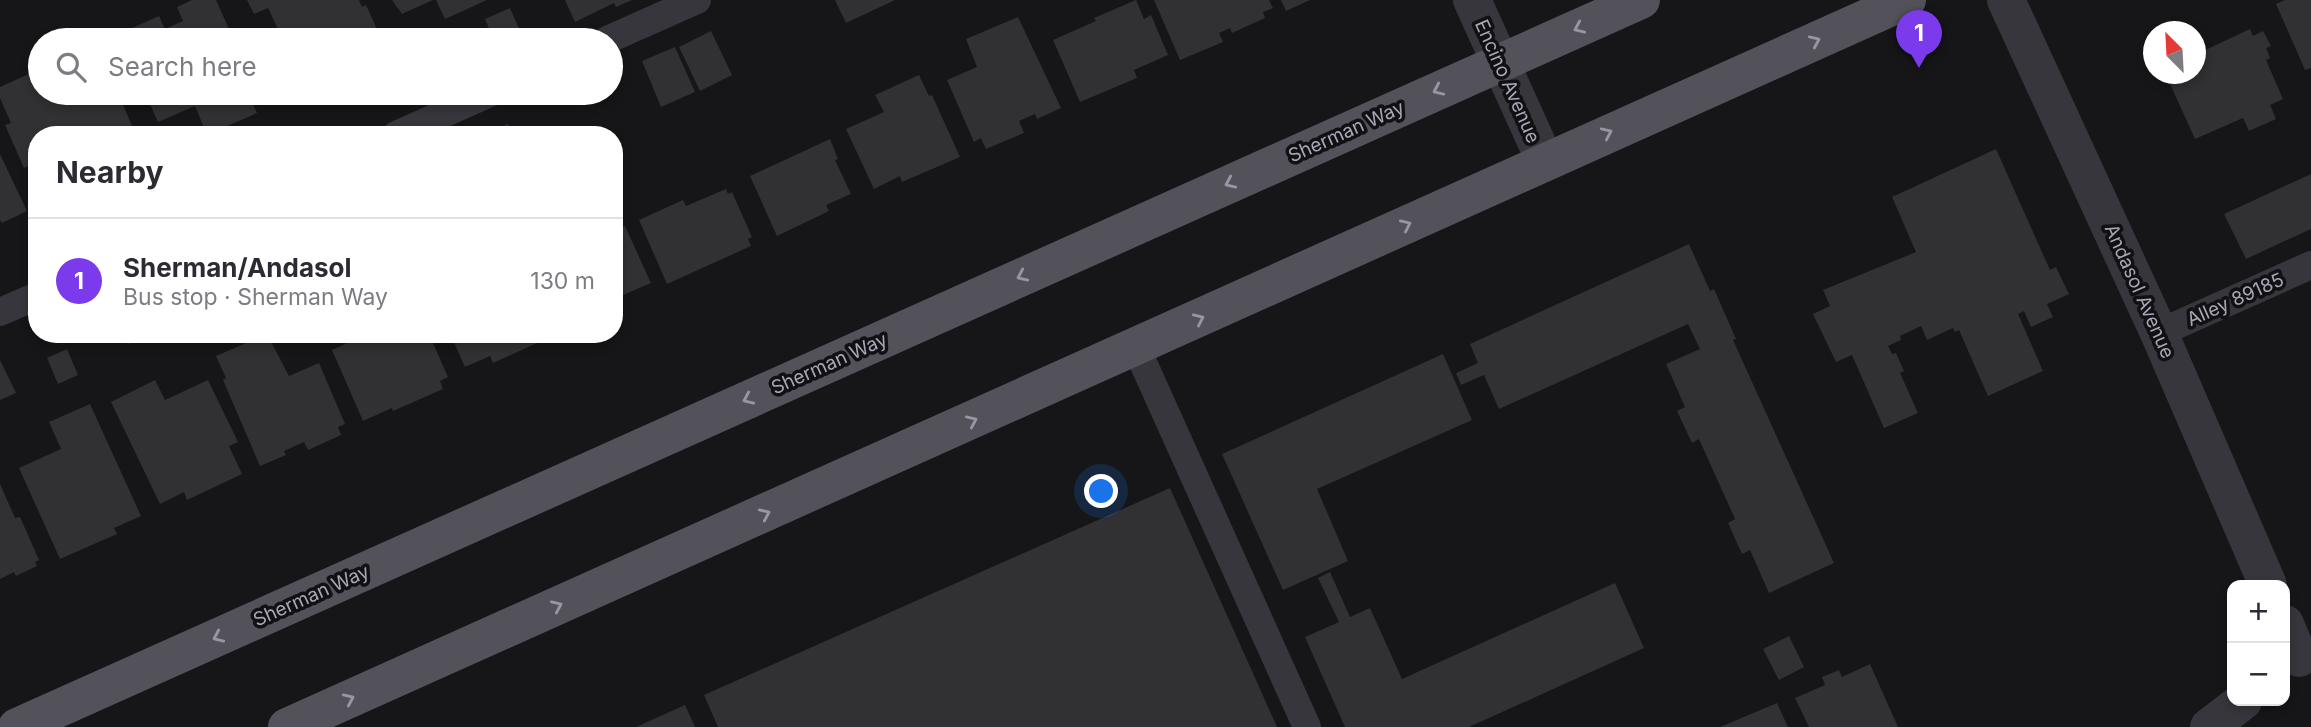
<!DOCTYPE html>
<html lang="en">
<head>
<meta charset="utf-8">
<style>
  body { margin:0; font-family:Inter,sans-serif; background:#f7f7f7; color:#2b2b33 }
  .controls { position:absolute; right:21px; bottom:21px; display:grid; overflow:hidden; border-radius:14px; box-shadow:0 4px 10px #0003 }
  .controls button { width:63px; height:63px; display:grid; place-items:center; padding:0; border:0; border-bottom:2px solid #e1e1e2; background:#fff; color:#2b2b33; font:35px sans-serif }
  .compass { position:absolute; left:2143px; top:21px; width:63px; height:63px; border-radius:50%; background:#fff; box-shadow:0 4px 10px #0003; rotate:336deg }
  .you { position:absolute; left:1102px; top:492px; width:24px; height:24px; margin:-18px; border:5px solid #fff; border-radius:50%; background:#1a73e8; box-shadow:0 0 0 10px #1a73e833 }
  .badge { display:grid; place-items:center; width:46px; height:46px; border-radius:50%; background:#7c3aed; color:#fff; font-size:23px; font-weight:700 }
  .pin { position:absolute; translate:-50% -58px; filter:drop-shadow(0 2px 4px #0008) }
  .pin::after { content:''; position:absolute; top:37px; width:24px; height:21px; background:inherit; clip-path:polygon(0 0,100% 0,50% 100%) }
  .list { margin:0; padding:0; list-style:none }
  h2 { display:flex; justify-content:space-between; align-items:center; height:91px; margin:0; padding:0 28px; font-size:30px }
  h2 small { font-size:23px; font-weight:400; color:#7c7c81 }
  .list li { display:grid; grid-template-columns:46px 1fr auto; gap:21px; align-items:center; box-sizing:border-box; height:126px; padding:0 28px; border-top:2px solid #e1e1e2 }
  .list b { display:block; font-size:26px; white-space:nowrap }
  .list p { margin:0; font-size:23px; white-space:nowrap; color:#7c7c81 }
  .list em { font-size:23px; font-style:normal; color:#7c7c81 }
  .icon { flex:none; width:38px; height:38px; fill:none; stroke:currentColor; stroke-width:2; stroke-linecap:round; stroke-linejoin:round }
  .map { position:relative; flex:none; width:2311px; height:727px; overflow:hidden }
  .search { position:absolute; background:#fff; box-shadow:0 4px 10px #0003; left:28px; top:28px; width:595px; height:77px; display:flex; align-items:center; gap:18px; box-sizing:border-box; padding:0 24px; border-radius:38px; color:#7c7c81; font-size:26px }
  .panel { position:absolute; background:#fff; box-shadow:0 4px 10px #0003; left:28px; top:126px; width:595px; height:217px; border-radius:28px }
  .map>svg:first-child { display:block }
  .building { fill:#313033 }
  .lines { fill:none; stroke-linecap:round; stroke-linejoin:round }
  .lane { stroke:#37363c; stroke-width:28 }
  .street { stroke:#37363c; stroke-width:38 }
  .primary { stroke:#53525b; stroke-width:38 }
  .oneway { stroke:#9696a5 }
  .labels { text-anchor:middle; stroke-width:7; stroke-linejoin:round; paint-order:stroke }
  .street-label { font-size:19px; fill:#a7a7b8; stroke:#111012 }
</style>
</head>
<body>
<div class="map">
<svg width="2311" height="727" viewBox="0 0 2311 727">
  <rect width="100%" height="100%" fill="#161517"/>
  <!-- building -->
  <path class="building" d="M 192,0 L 216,0 L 234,40 L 122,40 L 119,34 L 159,16 L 165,29 L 183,21 L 177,7 Z
    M 247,0 L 359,0 L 362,7 L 366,5 L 381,38 L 377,40 L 283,40 L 268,8 L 254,14 Z
    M 392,0 L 433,0 L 402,14 Z
    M 436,0 L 487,0 L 445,19 Z
    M 565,0 L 632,0 L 616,7 L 614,3 L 575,22 Z
    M 835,0 L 895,0 L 846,23 Z
    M 1136,0 L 1144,19 L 1151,15 L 1168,55 L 1134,70 L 1137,78 L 1080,102 L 1053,40 L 1096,21 L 1094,18 Z
    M 1154,0 L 1269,0 L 1273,8 L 1263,12 L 1265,18 L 1232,33 L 1230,28 L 1219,33 L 1223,42 L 1180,60 Z
    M 1281,0 L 1310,0 L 1286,11 Z
    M 2285,0 L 2311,0 L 2311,68 L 2305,70 L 2276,4 Z
    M 510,8 L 524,40 L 494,40 L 485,19 Z
    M 1018,17 L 1061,108 L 1037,119 L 1035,114 L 1019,121 L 1024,133 L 986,149 L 981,138 L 974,142 L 947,80 L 977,67 L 966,39 Z
    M 2250,29 L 2253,36 L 2263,31 L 2271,46 L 2266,48 L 2270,58 L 2266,60 L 2283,99 L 2270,105 L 2276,119 L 2249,131 L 2243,118 L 2195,139 L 2166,75 L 2196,74 L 2196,61 L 2201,59 L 2199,53 Z
    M 711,31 L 732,75 L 700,91 L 679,47 Z
    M 675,47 L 695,92 L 661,107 L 642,61 Z
    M 40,69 L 40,93 L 118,93 L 136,135 L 37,135 L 37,162 L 24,168 L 5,125 L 11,123 L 0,98 L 0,87 Z
    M 919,75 L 929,96 L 932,95 L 960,157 L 902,182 L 900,176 L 874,189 L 846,129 L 884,112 L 875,95 Z
    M 145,93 L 248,93 L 257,113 L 207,135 L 195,106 L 158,122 Z
    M 508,124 L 513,135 L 483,135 Z
    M 830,139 L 838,159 L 835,160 L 851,194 L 826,205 L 829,211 L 777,236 L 750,176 Z
    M 1996,149 L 2050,270 L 2056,267 L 2069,294 L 2047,304 L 2053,317 L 2031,327 L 2024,311 L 2018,314 L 2043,371 L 1988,396 L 1959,330 L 1955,332 L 1953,328 L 1927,340 L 1921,326 L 1900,336 L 1901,340 L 1888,346 L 1892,354 L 1896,353 L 1904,371 L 1900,373 L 1918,413 L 1884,428 L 1852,355 L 1836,362 L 1813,314 L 1830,306 L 1823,290 L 1916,252 L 1892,197 Z
    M 0,154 L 27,211 L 2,223 L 0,220 Z
    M 2311,174 L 2311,229 L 2246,259 L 2224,214 Z
    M 726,189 L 728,194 L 732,192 L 752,237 L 748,239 L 751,246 L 667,284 L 639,220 L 683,200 L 686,206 Z
    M 625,226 L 651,283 L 614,299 L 614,231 Z
    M 1689,244 L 1710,291 L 1714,289 L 1736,339 L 1733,340 L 1834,563 L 1769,593 L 1750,550 L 1742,554 L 1728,523 L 1735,519 L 1699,439 L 1692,443 L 1677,411 L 1685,407 L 1666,364 L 1700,349 L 1688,324 L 1499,409 L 1484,375 L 1461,385 L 1456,373 L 1478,363 L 1470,344 Z
    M 124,334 L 151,334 L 128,344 Z
    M 267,334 L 289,376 L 319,363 L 345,424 L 338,427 L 341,435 L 308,450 L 304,442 L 284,451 L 286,455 L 260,466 L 223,380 L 226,378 L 216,356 Z
    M 367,334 L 429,334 L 448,377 L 440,381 L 443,389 L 393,411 L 392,408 L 363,421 L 332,350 Z
    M 445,334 L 546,334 L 548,338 L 493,363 L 490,356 L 465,367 L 453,340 L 449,342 Z
    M 67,349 L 78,375 L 58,384 L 47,358 Z
    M 1443,354 L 1472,420 L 1317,489 L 1348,561 L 1283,590 L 1222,454 Z
    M 0,360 L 16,393 L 0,400 Z
    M 155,380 L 165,400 L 208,380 L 238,442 L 229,446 L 242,474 L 187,500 L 184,492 L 160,504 L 111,402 Z
    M 90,404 L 141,516 L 114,528 L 117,534 L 60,559 L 19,468 L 61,449 L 49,422 Z
    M 0,484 L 15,518 L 20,517 L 39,560 L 35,562 L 37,566 L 16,576 L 14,572 L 0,579 Z
    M 1170,488 L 1277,727 L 718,727 L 704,695 Z
    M 1330,572 L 1350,617 L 1370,608 L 1402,679 L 1615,583 L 1644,648 L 1469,727 L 1345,727 L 1305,637 L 1339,622 L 1318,578 Z
    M 1789,636 L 1804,667 L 1779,680 L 1763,649 Z
    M 1870,664 L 1898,727 L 1809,727 L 1795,698 L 1825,685 L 1822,677 L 1839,670 L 1842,677 Z
    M 1777,703 L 1788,727 L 1720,727 Z
    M 685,705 L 695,727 L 636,727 Z"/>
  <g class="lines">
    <!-- lane -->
    <path class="lane" d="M 607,40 L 697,0
      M 396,135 L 490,93
      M 0,312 L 37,296
      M 2159,333 L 2311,265
      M 1136,347 L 1307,727"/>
    <!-- street -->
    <path class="street" d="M 1472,0 L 1545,161
      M 2006,0 L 2159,333 L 2268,585
      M 2285,624 L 2299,658
      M 2209,727 L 2243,701"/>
    <!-- primary -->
    <path class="primary" d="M 17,727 L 1641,0
      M 287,727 L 1907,0"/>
  </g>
  <!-- one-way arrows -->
  <defs><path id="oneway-chevron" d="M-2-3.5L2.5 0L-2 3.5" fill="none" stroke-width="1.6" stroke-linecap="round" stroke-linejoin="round" transform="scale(1.75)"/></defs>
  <g class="oneway">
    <use href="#oneway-chevron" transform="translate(1579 28) rotate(156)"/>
    <use href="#oneway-chevron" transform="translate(1815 41) rotate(-24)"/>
    <use href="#oneway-chevron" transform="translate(1438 90) rotate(156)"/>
    <use href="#oneway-chevron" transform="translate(1607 133) rotate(-24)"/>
    <use href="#oneway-chevron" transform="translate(1230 183) rotate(156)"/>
    <use href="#oneway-chevron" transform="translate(1406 225) rotate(-25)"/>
    <use href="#oneway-chevron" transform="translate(1022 276) rotate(156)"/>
    <use href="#oneway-chevron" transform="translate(1199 319) rotate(-25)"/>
    <use href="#oneway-chevron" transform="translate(748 399) rotate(156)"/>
    <use href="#oneway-chevron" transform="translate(972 421) rotate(-24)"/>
    <use href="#oneway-chevron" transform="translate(765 514) rotate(-24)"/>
    <use href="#oneway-chevron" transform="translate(557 606) rotate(-24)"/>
    <use href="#oneway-chevron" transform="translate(218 637) rotate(156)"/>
    <use href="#oneway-chevron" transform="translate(349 699) rotate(-24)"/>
  </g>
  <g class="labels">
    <!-- street labels -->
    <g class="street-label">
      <text transform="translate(1508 81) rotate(66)" y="7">Encino Avenue</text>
      <text transform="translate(1346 131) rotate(-24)" y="7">Sherman Way</text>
      <text transform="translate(2140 291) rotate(66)" y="7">Andasol Avenue</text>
      <text transform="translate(2235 299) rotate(-24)" y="7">Alley 89185</text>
      <text transform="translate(829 363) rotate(-24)" y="7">Sherman Way</text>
      <text transform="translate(311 595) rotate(-24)" y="7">Sherman Way</text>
    </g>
  </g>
</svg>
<div class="controls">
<button>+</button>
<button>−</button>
</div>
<svg class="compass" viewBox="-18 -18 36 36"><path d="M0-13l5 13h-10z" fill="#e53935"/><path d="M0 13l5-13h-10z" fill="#7c7c81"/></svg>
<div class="you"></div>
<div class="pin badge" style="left:1919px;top:68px">1</div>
<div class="search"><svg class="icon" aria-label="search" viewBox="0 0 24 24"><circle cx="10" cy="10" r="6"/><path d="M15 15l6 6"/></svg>Search here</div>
<section class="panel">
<h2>Nearby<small></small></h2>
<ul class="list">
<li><span class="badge">1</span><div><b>Sherman/Andasol</b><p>Bus stop · Sherman Way</p></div><em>130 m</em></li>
</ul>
</section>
</div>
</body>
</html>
